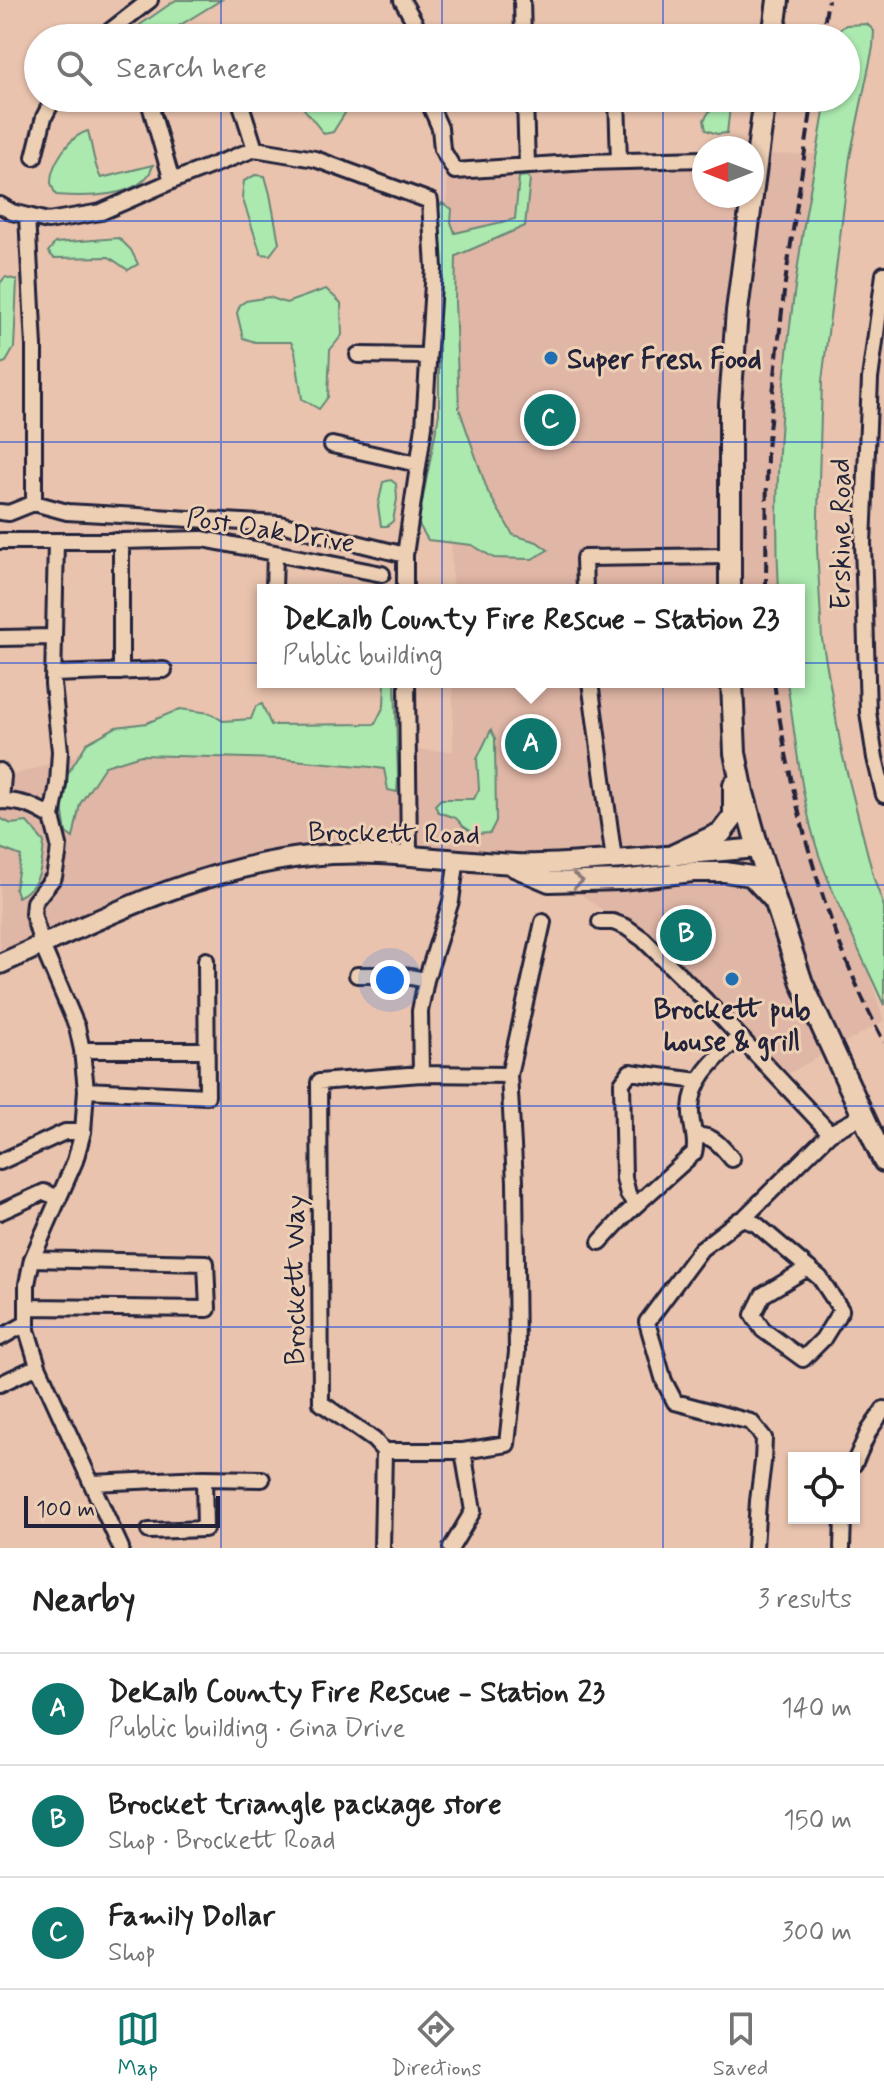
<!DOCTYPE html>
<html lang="en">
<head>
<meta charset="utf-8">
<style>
  body { margin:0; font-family:Mynerve,sans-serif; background:#f2f2f2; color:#222 }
  .controls { position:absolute; right:24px; bottom:24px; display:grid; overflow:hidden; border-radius:0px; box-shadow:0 2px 6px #0004 }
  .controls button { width:72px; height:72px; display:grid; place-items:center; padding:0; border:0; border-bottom:2px solid #e0e0e0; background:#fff; color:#222; font:40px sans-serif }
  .compass { position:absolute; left:692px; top:136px; width:72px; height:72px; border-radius:50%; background:#fff; box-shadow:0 2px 6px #0004; rotate:270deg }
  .scale { position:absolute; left:24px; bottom:20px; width:196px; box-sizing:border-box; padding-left:8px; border:4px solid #22223b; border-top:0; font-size:22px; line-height:28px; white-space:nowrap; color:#22223b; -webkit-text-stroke:6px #edcfb4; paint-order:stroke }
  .you { position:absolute; left:390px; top:980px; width:28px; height:28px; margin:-20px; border:6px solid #fff; border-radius:50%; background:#1a73e8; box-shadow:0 0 0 12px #1a73e833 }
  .badge { display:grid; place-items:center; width:52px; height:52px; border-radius:50%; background:#0f766e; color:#fff; font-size:26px; font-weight:700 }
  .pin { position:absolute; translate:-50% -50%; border:4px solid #fff; box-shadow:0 2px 8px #0006 }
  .popup { position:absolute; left:257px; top:584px; width:548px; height:104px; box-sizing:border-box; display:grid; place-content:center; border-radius:0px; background:#fff; filter:drop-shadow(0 2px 6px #0005); font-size:26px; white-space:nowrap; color:#767676 }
  .popup b { font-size:30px; color:#222 }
  .popup::after { content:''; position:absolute; left:50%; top:100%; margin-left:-16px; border:16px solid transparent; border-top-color:#fff }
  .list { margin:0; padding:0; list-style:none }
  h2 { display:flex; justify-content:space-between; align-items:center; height:104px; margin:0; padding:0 32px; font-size:34px }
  h2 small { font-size:26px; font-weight:400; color:#767676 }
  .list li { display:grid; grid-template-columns:52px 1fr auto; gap:24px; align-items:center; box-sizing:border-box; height:112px; padding:0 32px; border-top:2px solid #e0e0e0 }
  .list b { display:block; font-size:30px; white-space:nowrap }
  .list p { margin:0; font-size:26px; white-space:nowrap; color:#767676 }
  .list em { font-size:26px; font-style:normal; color:#767676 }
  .icon { flex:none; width:44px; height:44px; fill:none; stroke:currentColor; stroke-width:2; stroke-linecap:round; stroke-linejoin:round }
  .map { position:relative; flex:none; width:884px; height:1548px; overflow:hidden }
  .search { position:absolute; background:#fff; box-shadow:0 2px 6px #0004; left:24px; right:24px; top:24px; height:88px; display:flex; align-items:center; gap:20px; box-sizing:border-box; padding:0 28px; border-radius:44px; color:#767676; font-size:30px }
  .sheet { height:440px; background:#fff }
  nav { display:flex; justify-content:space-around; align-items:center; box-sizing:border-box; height:112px; border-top:2px solid #e0e0e0; background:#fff; font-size:22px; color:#767676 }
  nav a { display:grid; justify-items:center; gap:4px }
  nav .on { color:#0f766e }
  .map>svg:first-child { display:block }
  .built { fill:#e0b6a6 }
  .green { fill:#ace9af; stroke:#678675; stroke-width:2 }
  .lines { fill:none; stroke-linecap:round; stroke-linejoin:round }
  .minor-casing { stroke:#22223b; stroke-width:20 }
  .tertiary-casing { stroke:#22223b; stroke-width:24 }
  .secondary-casing { stroke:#22223b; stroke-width:26 }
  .minor { stroke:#edcfb4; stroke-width:14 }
  .tertiary { stroke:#edcfb4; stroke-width:18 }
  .secondary { stroke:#edcfb4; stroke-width:20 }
  .rail { stroke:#22223b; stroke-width:4; stroke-dasharray:12 6; stroke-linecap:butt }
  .oneway { stroke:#887878 }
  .grid { fill:none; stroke:#1d4ed8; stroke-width:2; stroke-opacity:0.55 }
  .poi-dot { fill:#1f6fb2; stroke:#edcfb4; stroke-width:3 }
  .labels { text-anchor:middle; stroke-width:6; stroke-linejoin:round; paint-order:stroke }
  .poi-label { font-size:28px; font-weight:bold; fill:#22223b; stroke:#edcfb4; text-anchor:start }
  .street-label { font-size:28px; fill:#22223b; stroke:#edcfb4 }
</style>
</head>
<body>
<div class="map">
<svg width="884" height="1548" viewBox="0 0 884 1548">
  <rect width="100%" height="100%" fill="#e9c3ae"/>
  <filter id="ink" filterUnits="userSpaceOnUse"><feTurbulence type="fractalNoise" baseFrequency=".0125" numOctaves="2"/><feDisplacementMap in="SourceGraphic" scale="16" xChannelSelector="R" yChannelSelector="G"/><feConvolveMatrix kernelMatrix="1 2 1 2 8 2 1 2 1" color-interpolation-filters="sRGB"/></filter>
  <g filter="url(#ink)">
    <!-- built -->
    <path class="built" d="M 822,154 L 795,590 L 452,590 L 447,161 L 704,156 L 704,196 L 752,196 L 752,155 Z
      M 453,682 L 799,682 L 847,909 L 884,1021 L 773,1082 L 669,960 L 546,868 L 380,837 L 232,861 L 0,959 L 0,779 L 116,744 L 453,751 Z"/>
    <!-- green -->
    <path class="green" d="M 176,0 L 221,0 L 159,38 L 121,38 Z
      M 867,24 L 874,31 L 873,47 L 850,157 L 822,381 L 817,548 L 822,639 L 842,753 L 874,879 L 884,907 L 884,1005 C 862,957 838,908 820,858 C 801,802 796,740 787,682 L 799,682 L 799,590 L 779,590 C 772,470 785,350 803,231 C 810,186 820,142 826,98 L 846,98 L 846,38 L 835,38 L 835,33 L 846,25 Z
      M 298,98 L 317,98 C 324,108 335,107 345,105 L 347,110 L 333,132 L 324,134 L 301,105 Z
      M 718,98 L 731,98 L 727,133 L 717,134 L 706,130 L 704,120 Z
      M 88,131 C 92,145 94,167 101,178 L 153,165 C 144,199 84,197 56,195 C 55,193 51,184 51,182 C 51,164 70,135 88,131 Z
      M 255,175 L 265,176 L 270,194 L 279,243 L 270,255 L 261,254 L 242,197 L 244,181 Z
      M 527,176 L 530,179 L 525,226 L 456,256 L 455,301 L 459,408 L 488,492 L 513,535 L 537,542 L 548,550 L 532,559 L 494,558 L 472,545 L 428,540 L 418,523 L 439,414 L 439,207 L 442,203 L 452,209 L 451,222 L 455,233 L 515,219 L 519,177 Z
      M 119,238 L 131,250 L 138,264 L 128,270 L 109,257 L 54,258 L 48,252 L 55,243 Z
      M 5,277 L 17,280 L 14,348 L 6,362 L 0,364 L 0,283 Z
      M 326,289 L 341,303 L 342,335 L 330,350 L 328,397 L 319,409 L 302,399 L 295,351 L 291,342 L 255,342 L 243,338 L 237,313 L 240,305 L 246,301 L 269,297 L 286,303 Z
      M 391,480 L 396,484 L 397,499 L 393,521 L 387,526 L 381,526 L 378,506 L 383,482 Z
      M 385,682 L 395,682 L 398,778 L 397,792 L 388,790 L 384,769 L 371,767 L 283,759 L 141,755 L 105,766 L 80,804 L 73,838 L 66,833 L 61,800 L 68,773 L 87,743 L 116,727 L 147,723 L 180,709 L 210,713 L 223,721 L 251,719 L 256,706 L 262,704 L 271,725 L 375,724 L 384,706 Z
      M 491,730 L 495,738 L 496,821 L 490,833 L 475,834 L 463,826 L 456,818 L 438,812 L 435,805 L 441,799 L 474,799 L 479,789 L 477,759 Z
      M 0,818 L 11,824 L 27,822 L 44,842 C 42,865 41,886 18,897 L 15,889 L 21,856 L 0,848 Z"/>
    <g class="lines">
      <defs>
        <path id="minor" d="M 402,0 L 415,23 L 415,38
          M 522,0 L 523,38
          M 101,38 L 150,0
          M 148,98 L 172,181
          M 239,98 L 255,149
          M 427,98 L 440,128 L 442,149 L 455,171 L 587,162 L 704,159
          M 525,98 L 527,166
          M 617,98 L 619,161
          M 34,157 L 44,117 L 54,98
          M 0,205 L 12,212 L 48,221 L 101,212 L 172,181 L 255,149 L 315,159 L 430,201 L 434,268 L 424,426 L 405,555 L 405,590
          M 884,274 L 870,379 L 863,543 L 868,712 L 875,758 L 884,795
          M 358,355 L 428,356
          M 332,445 L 418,464
          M 34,503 L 67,512 L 280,524 L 405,555
          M 0,512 L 9,513 L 34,503 L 34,346 L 27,216
          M 0,541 L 121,541 L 203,539 L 382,574
          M 56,541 L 53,684 L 60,751 L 58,784 L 52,817 L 59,845 L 58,856 L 54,877 L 34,902 L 33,914 L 42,945 L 77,1027 L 82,1050 L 86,1090 L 83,1132 L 75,1161 L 32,1259 L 27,1284 L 27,1330 L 38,1366 L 121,1548
          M 121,541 L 121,672
          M 274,590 L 275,553
          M 585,590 L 584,558 L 729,556
          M 0,638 L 54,637
          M 53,674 L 164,670
          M 407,682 L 409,854
          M 590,682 L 614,860
          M 0,771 L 3,776 L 1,801
          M 0,801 C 22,801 34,806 52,817
          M 600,922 L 613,922 L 626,927 L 643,939 L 706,1001 L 830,1133
          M 357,975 L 400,975 L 426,980
          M 82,1050 L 207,1050
          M 421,1074 L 509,1075 L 515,1181 L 517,1352 L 507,1444 L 463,1451 L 473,1511 L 451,1548
          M 509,1075 L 543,922
          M 86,1090 L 207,1096 L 206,960
          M 695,1136 C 713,1134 721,1146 732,1159
          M 0,1162 L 65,1132 L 83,1132
          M 636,1205 L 628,1194 L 624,1178 L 622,1083 L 630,1072 L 698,1081
          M 0,1212 L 44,1192 L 59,1198
          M 743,1219 L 756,1224 L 808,1268
          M 600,1242 L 625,1215 L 694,1153 C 698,1139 690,1124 691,1109 C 692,1077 718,1057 739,1037
          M 808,1268 L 820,1278 L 841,1310 L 823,1339 L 803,1359 L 763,1330 L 753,1315 L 763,1295 Z
          M 27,1307 L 208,1309 L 206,1263 L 32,1259
          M 0,1338 L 27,1323
          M 0,1384 L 38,1366
          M 384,1451 L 463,1451
          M 854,1464 L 869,1431 L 884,1409
          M 92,1483 L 204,1478 L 262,1479
          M 149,1531 L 205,1529 L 204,1478
          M 382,1548 L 384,1451 L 374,1440 L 321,1403 L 319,1082 L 421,1074 L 420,1011 L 426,980 L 451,901 L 457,858
          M 755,1548 L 758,1501 L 763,1462 L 764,1438 L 751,1422 L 675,1402 L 664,1381 L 647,1322 L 701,1249 L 739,1220 L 743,1219 L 830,1133 L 862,1116
          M 842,1548 L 843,1518"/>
        <path id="tertiary" d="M 514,867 L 549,882 L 621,880 L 693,872 L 725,872 L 751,876 L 776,903
          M 0,964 C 100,919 198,868 309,856 C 378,848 446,861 515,864 C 541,865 568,863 594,861 C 649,858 703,853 758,848"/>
        <path id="secondary" d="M 773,38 L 778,0
          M 752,195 L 765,98
          M 730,590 L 730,404 L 737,311 L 752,196
          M 732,682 L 735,753 L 743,793 L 758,848 L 802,983 L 884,1161
          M 674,855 L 721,833 L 734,816 L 734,785"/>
      </defs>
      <!-- minor casing -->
      <use href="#minor" class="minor-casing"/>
      <!-- tertiary casing -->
      <use href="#tertiary" class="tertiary-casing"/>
      <!-- secondary casing -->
      <use href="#secondary" class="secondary-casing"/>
      <!-- minor -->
      <use href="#minor" class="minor"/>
      <!-- tertiary -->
      <use href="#tertiary" class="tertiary"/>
      <!-- secondary -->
      <use href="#secondary" class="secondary"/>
      <!-- rail -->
      <path class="rail" d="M 822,38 L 828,0
        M 766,590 L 767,449 L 785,283 L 813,98
        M 774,682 C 791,804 826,932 884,1042"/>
    </g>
    <!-- one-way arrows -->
    <defs><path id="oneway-chevron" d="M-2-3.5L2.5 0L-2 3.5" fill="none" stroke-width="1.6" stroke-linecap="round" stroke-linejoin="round" transform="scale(2)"/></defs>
    <use class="oneway" href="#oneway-chevron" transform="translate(578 881) rotate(-2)"/>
  </g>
  <!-- grid -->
  <path class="grid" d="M 221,0 L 221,38M 442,0 L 442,38M 663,0 L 663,38M 221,98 L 221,1548M 442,98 L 442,1548M 663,98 L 663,1548M 0,221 L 884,221M 0,442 L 884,442M 0,663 L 884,663M 0,885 L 884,885M 0,1106 L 884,1106M 0,1327 L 884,1327"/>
  <!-- markers -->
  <g class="poi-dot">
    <circle cx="551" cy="358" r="8"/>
    <circle cx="732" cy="979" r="8"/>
  </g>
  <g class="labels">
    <!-- poi labels -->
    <g class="poi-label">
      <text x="567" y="368">Super Fresh Food</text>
      <text x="732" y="1018" text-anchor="middle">Brockett pub<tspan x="732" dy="32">house &amp; grill</tspan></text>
    </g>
    <!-- street labels -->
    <g class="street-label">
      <text transform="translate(271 529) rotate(9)" y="10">Post Oak Drive</text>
      <text transform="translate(840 534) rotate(-90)" y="10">Erskine Road</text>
      <text transform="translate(394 832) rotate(1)" y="10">Brockett Road</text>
      <text transform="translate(294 1280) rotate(-90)" y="10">Brockett Way</text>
    </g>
  </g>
</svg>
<div class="controls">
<button><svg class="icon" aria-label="locate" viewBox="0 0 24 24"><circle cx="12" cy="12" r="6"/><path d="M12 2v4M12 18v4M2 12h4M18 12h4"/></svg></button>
</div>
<svg class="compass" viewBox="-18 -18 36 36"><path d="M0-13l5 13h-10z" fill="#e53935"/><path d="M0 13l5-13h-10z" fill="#767676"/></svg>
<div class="scale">100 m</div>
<div class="you"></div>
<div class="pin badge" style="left:531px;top:744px">A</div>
<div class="popup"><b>DeKalb County Fire Rescue - Station 23</b>Public building</div>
<div class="pin badge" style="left:686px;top:935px">B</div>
<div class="pin badge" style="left:550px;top:420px">C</div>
<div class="search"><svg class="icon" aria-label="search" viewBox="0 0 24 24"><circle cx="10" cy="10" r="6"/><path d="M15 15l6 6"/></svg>Search here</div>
</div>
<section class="sheet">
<h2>Nearby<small>3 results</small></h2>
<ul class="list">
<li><span class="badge">A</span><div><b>DeKalb County Fire Rescue - Station 23</b><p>Public building · Gina Drive</p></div><em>140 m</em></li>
<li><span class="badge">B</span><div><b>Brocket triangle package store</b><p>Shop · Brockett Road</p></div><em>150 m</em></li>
<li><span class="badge">C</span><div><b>Family Dollar</b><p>Shop</p></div><em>300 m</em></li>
</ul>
</section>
<nav>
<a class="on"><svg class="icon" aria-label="map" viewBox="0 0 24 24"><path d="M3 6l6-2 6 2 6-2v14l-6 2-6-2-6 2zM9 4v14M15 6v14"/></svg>Map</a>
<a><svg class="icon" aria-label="directions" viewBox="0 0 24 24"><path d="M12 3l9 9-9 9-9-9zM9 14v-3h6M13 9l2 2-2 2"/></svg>Directions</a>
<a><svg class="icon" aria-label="saved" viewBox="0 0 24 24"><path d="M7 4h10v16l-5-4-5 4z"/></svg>Saved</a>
</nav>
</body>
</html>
